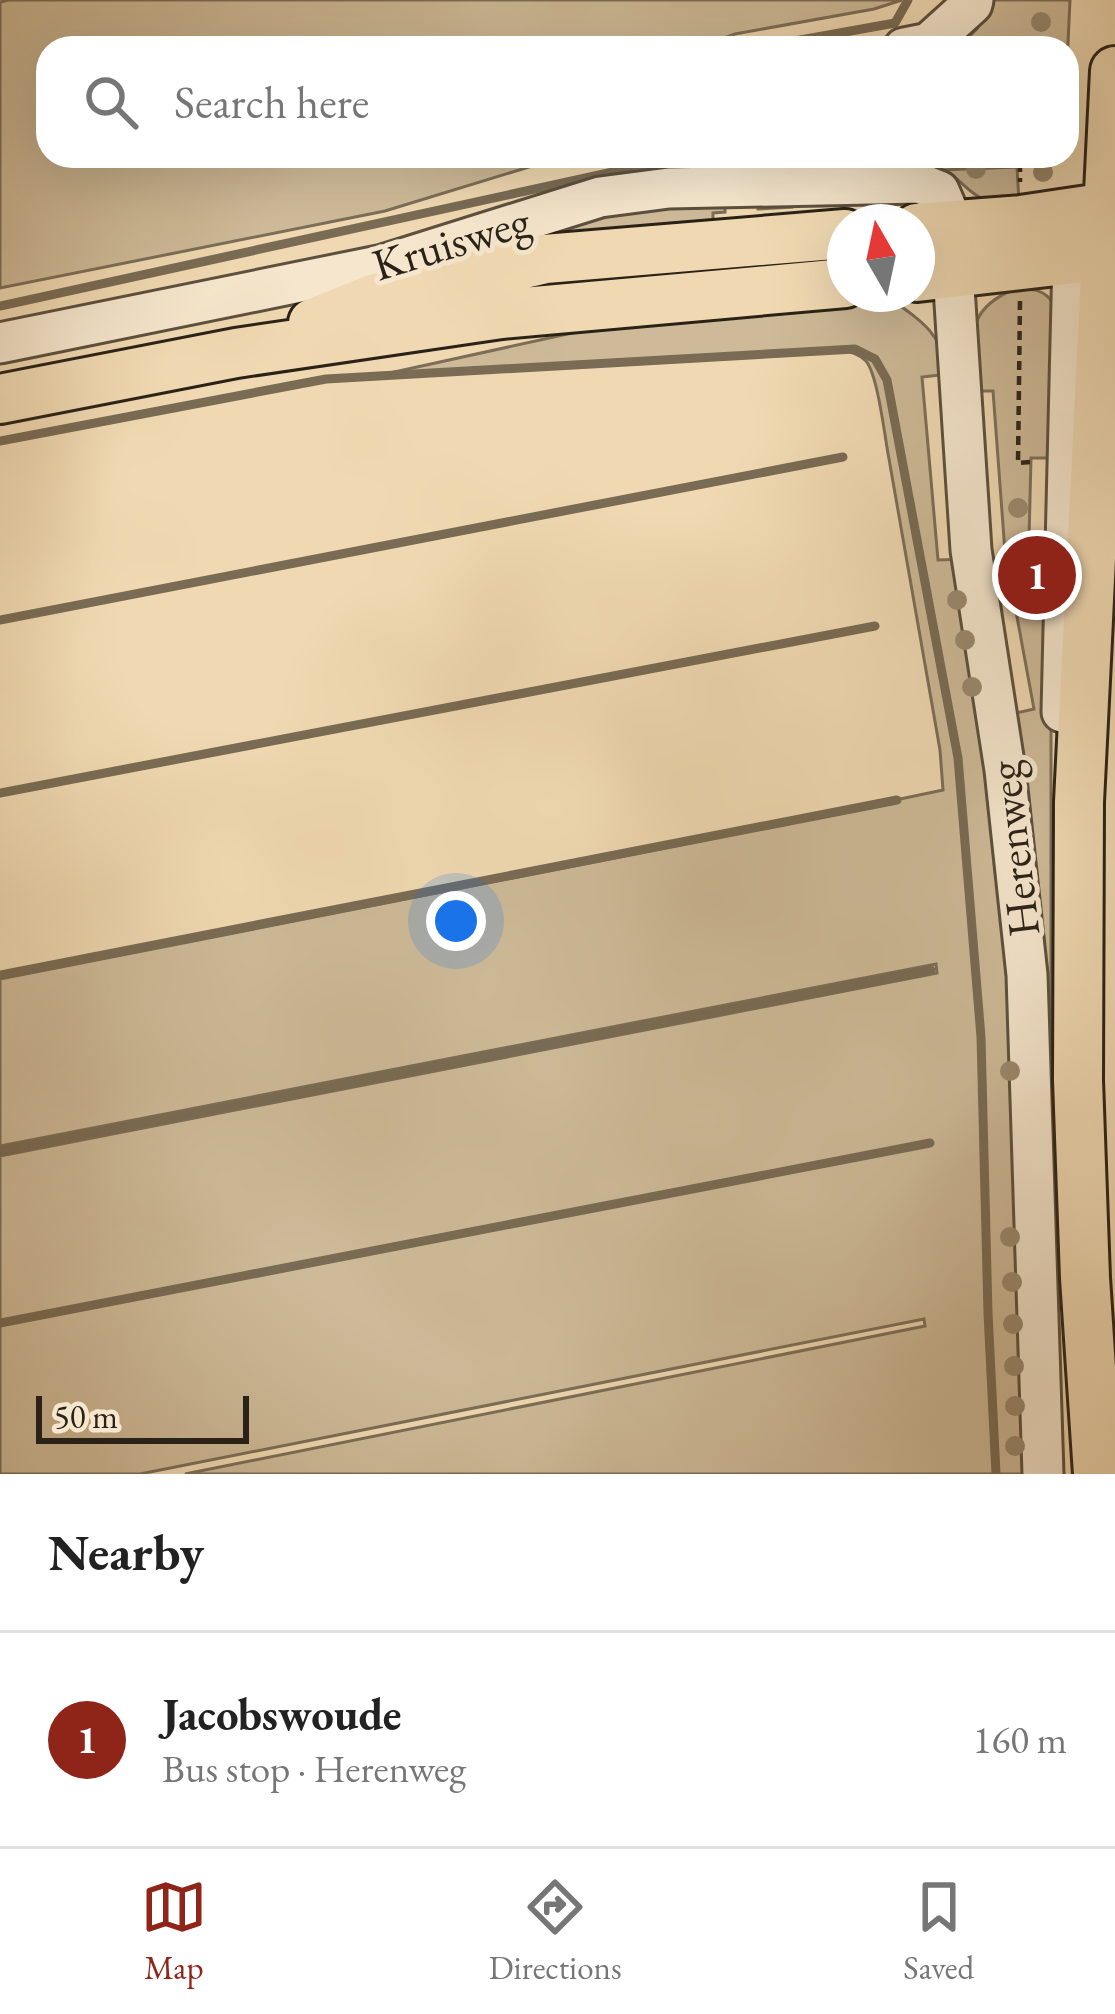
<!DOCTYPE html>
<html lang="en">
<head>
<meta charset="utf-8">
<style>
  body { margin:0; font-family:"EB Garamond",serif; background:#f6f6f6; color:#222 }
  .compass { position:absolute; left:827px; top:204px; width:108px; height:108px; border-radius:50%; background:#fff; box-shadow:0 12px 48px #0002; rotate:351deg }
  .scale { position:absolute; left:36px; bottom:30px; width:213px; box-sizing:border-box; padding-left:12px; border:6px solid #2a2217; border-top:0; font-size:33px; line-height:42px; white-space:nowrap; color:#2a2217; -webkit-text-stroke:9px #f5e6cd; paint-order:stroke }
  .you { position:absolute; left:456px; top:921px; width:42px; height:42px; margin:-30px; border:9px solid #fff; border-radius:50%; background:#1a73e8; box-shadow:0 0 0 18px #1a73e833 }
  .badge { display:grid; place-items:center; width:78px; height:78px; border-radius:50%; background:#8f2418; color:#fff; font-size:39px; font-weight:700 }
  .pin { position:absolute; translate:-50% -50%; border:6px solid #fff; box-shadow:0 3px 12px #0006 }
  .list { margin:0; padding:0; list-style:none }
  h2 { display:flex; justify-content:space-between; align-items:center; height:156px; margin:0; padding:0 48px; font-size:51px }
  h2 small { font-size:39px; font-weight:400; color:#767676 }
  .list li { display:grid; grid-template-columns:78px 1fr auto; gap:36px; align-items:center; box-sizing:border-box; height:216px; padding:0 48px; border-top:3px solid #e0e0e0 }
  .list b { display:block; font-size:45px; white-space:nowrap }
  .list p { margin:0; font-size:39px; white-space:nowrap; color:#767676 }
  .list em { font-size:39px; font-style:normal; color:#767676 }
  .icon { flex:none; width:66px; height:66px; fill:none; stroke:currentColor; stroke-width:2; stroke-linecap:round; stroke-linejoin:round }
  .map { position:relative; flex:none; width:1115px; height:1474px; overflow:hidden }
  .search { position:absolute; background:#fff; box-shadow:0 12px 48px #0002; left:36px; right:36px; top:36px; height:132px; display:flex; align-items:center; gap:30px; box-sizing:border-box; padding:0 42px; border-radius:36px; color:#767676; font-size:45px }
  .sheet { height:372px; background:#fff }
  nav { display:flex; justify-content:space-around; align-items:center; box-sizing:border-box; height:168px; border-top:3px solid #e0e0e0; background:#fff; font-size:33px; color:#767676 }
  nav a { display:grid; justify-items:center; gap:6px }
  nav .on { color:#8f2418 }
  .map>svg:first-child { display:block }
  .green { fill:#ceba98; stroke:#7c6e58; stroke-width:3 }
  .lines { fill:none; stroke-linecap:round; stroke-linejoin:round }
  .stream { stroke:#796b54; stroke-width:9 }
  .minor-casing { stroke:#5c503e; stroke-width:45 }
  .major-casing { stroke:#2a2217; stroke-width:54 }
  .path { stroke:#2a2217; stroke-width:4.5; stroke-dasharray:9 6; stroke-linecap:butt }
  .minor { stroke:#f5e6cd; stroke-width:39 }
  .major { stroke:#f0d9b2; stroke-width:48 }
  .tree { fill:#9a896e }
  .labels { text-anchor:middle; stroke-width:10; stroke-linejoin:round; paint-order:stroke }
  .street-label { font-size:45px; fill:#2a2217; stroke:#f5e6cd }
</style>
</head>
<body>
<div class="map">
<svg width="1115" height="1474" viewBox="0 0 1115 1474">
  <rect width="100%" height="100%" fill="#f0d9b2"/>
  <filter id="stains"><feTurbulence type="fractalNoise" baseFrequency=".00167" numOctaves="4"/><feColorMatrix values="0 0 0 0 .2 0 0 0 0 .09 0 0 0 0 .02 0 0 0 .5 -.17"/></filter>
  <radialGradient id="worn" r=".72"><stop offset=".6" stop-color="#630" stop-opacity="0"/><stop offset="1" stop-color="#630" stop-opacity=".3"/></radialGradient>
  <!-- green -->
  <path class="green" d="M 9,0 L 902,0 L 874,9 L 735,34 L 721,39 L 716,48 L 48,48 L 48,156 L 565,156 L 385,211 L 0,288 L 0,2 Z
    M 988,0 L 1070,0 L 1067,64 L 1067,48 L 950,48 C 974,35 984,27 988,0 Z
    M 782,156 L 1011,156 L 1011,161 L 801,167 L 792,165 Z
    M 1017,167 L 1019,202 C 1004,202 988,204 976,195 C 962,186 957,175 940,170 Z
    M 792,196 L 792,207 L 758,209 L 757,201 L 725,203 L 725,212 L 713,213 L 713,221 L 528,253 L 523,236 L 609,209 L 677,199 Z
    M 1015,289 C 1029,289 1040,288 1050,299 C 1070,322 1051,426 1047,458 L 1031,458 L 1028,579 L 1044,580 L 1051,688 L 1051,1086 L 1039,1084 L 1007,715 L 1034,709 L 1005,552 L 993,391 L 972,391 C 973,342 962,310 1015,289 Z
    M 889,298 C 922,321 942,334 949,374 L 922,377 L 938,560 L 965,559 L 1018,1007 L 1023,1474 L 185,1474 L 925,1326 L 924,1319 L 140,1474 L 0,1474 L 0,1156 L 937,973 L 936,964 L 0,1146 L 0,979 L 899,802 L 900,799 L 943,790 L 940,750 C 923,653 906,556 889,459 C 885,439 878,375 866,361 C 851,344 814,351 795,351 L 367,378 L 572,333 L 651,322 Z"/>
  <g class="lines">
    <!-- stream -->
    <path class="stream" d="M 756,48 L 895,23 L 908,0
      M 0,306 L 686,156
      M 0,441 L 326,379 L 855,349 L 875,359 L 887,380 L 958,758 L 981,1037 L 988,1313 L 996,1474
      M 0,620 L 843,457
      M 0,793 L 875,626
      M 0,975 L 897,800
      M 0,1151 L 931,970
      M 0,1323 L 930,1143"/>
    <defs>
      <path id="minor" d="M 904,48 L 929,43 L 972,4 L 973,0
        M 0,343 L 383,265 L 600,197 L 669,188 L 919,183 L 939,191 L 948,212 L 950,226 L 971,550 L 1005,770 L 1027,975 L 1043,1474
        M 1062,712 L 1073,259 L 1088,236"/>
      <path id="major" d="M 917,228 L 1021,220 L 1115,206
        M 917,277 L 1115,254
        M 313,323 L 373,299 L 545,259 L 845,234
        M 0,399 L 236,353 L 501,314 L 845,283
        M 1098,1474 L 1085,1278 L 1078,1080 L 1079,802 L 1115,71"/>
    </defs>
    <!-- minor casing -->
    <use href="#minor" class="minor-casing"/>
    <!-- major casing -->
    <use href="#major" class="major-casing"/>
    <!-- path -->
    <path class="path" d="M 960,165 L 1020,163 L 1020,182
      M 1020,301 L 1018,463 L 1030,462"/>
    <!-- minor -->
    <use href="#minor" class="minor"/>
    <!-- major -->
    <use href="#major" class="major"/>
  </g>
  <!-- trees -->
  <g class="tree">
    <circle cx="1041" cy="22" r="10"/>
    <circle cx="976" cy="169" r="10"/>
    <circle cx="1043" cy="172" r="10"/>
    <circle cx="1018" cy="508" r="10"/>
    <circle cx="957" cy="600" r="10"/>
    <circle cx="965" cy="640" r="10"/>
    <circle cx="972" cy="687" r="10"/>
    <circle cx="1010" cy="1071" r="10"/>
    <circle cx="1010" cy="1237" r="10"/>
    <circle cx="1012" cy="1282" r="10"/>
    <circle cx="1013" cy="1324" r="10"/>
    <circle cx="1014" cy="1366" r="10"/>
    <circle cx="1015" cy="1406" r="10"/>
    <circle cx="1015" cy="1446" r="10"/>
  </g>
  <g class="labels">
    <!-- street labels -->
    <g class="street-label">
      <text transform="translate(451 242) rotate(-17)" y="16">Kruisweg</text>
      <text transform="translate(1013 849) rotate(-97)" y="16">Herenweg</text>
    </g>
  </g>
  <rect width="100%" height="100%" filter="url(#stains)"/>
  <rect width="100%" height="100%" fill="url(#worn)"/>
</svg>
<svg class="compass" viewBox="-18 -18 36 36"><path d="M0-13l5 13h-10z" fill="#e53935"/><path d="M0 13l5-13h-10z" fill="#767676"/></svg>
<div class="scale">50 m</div>
<div class="you"></div>
<div class="pin badge" style="left:1037px;top:575px">1</div>
<div class="search"><svg class="icon" aria-label="search" viewBox="0 0 24 24"><circle cx="10" cy="10" r="6"/><path d="M15 15l6 6"/></svg>Search here</div>
</div>
<section class="sheet">
<h2>Nearby<small></small></h2>
<ul class="list">
<li><span class="badge">1</span><div><b>Jacobswoude</b><p>Bus stop · Herenweg</p></div><em>160 m</em></li>
</ul>
</section>
<nav>
<a class="on"><svg class="icon" aria-label="map" viewBox="0 0 24 24"><path d="M3 6l6-2 6 2 6-2v14l-6 2-6-2-6 2zM9 4v14M15 6v14"/></svg>Map</a>
<a><svg class="icon" aria-label="directions" viewBox="0 0 24 24"><path d="M12 3l9 9-9 9-9-9zM9 14v-3h6M13 9l2 2-2 2"/></svg>Directions</a>
<a><svg class="icon" aria-label="saved" viewBox="0 0 24 24"><path d="M7 4h10v16l-5-4-5 4z"/></svg>Saved</a>
</nav>
</body>
</html>
